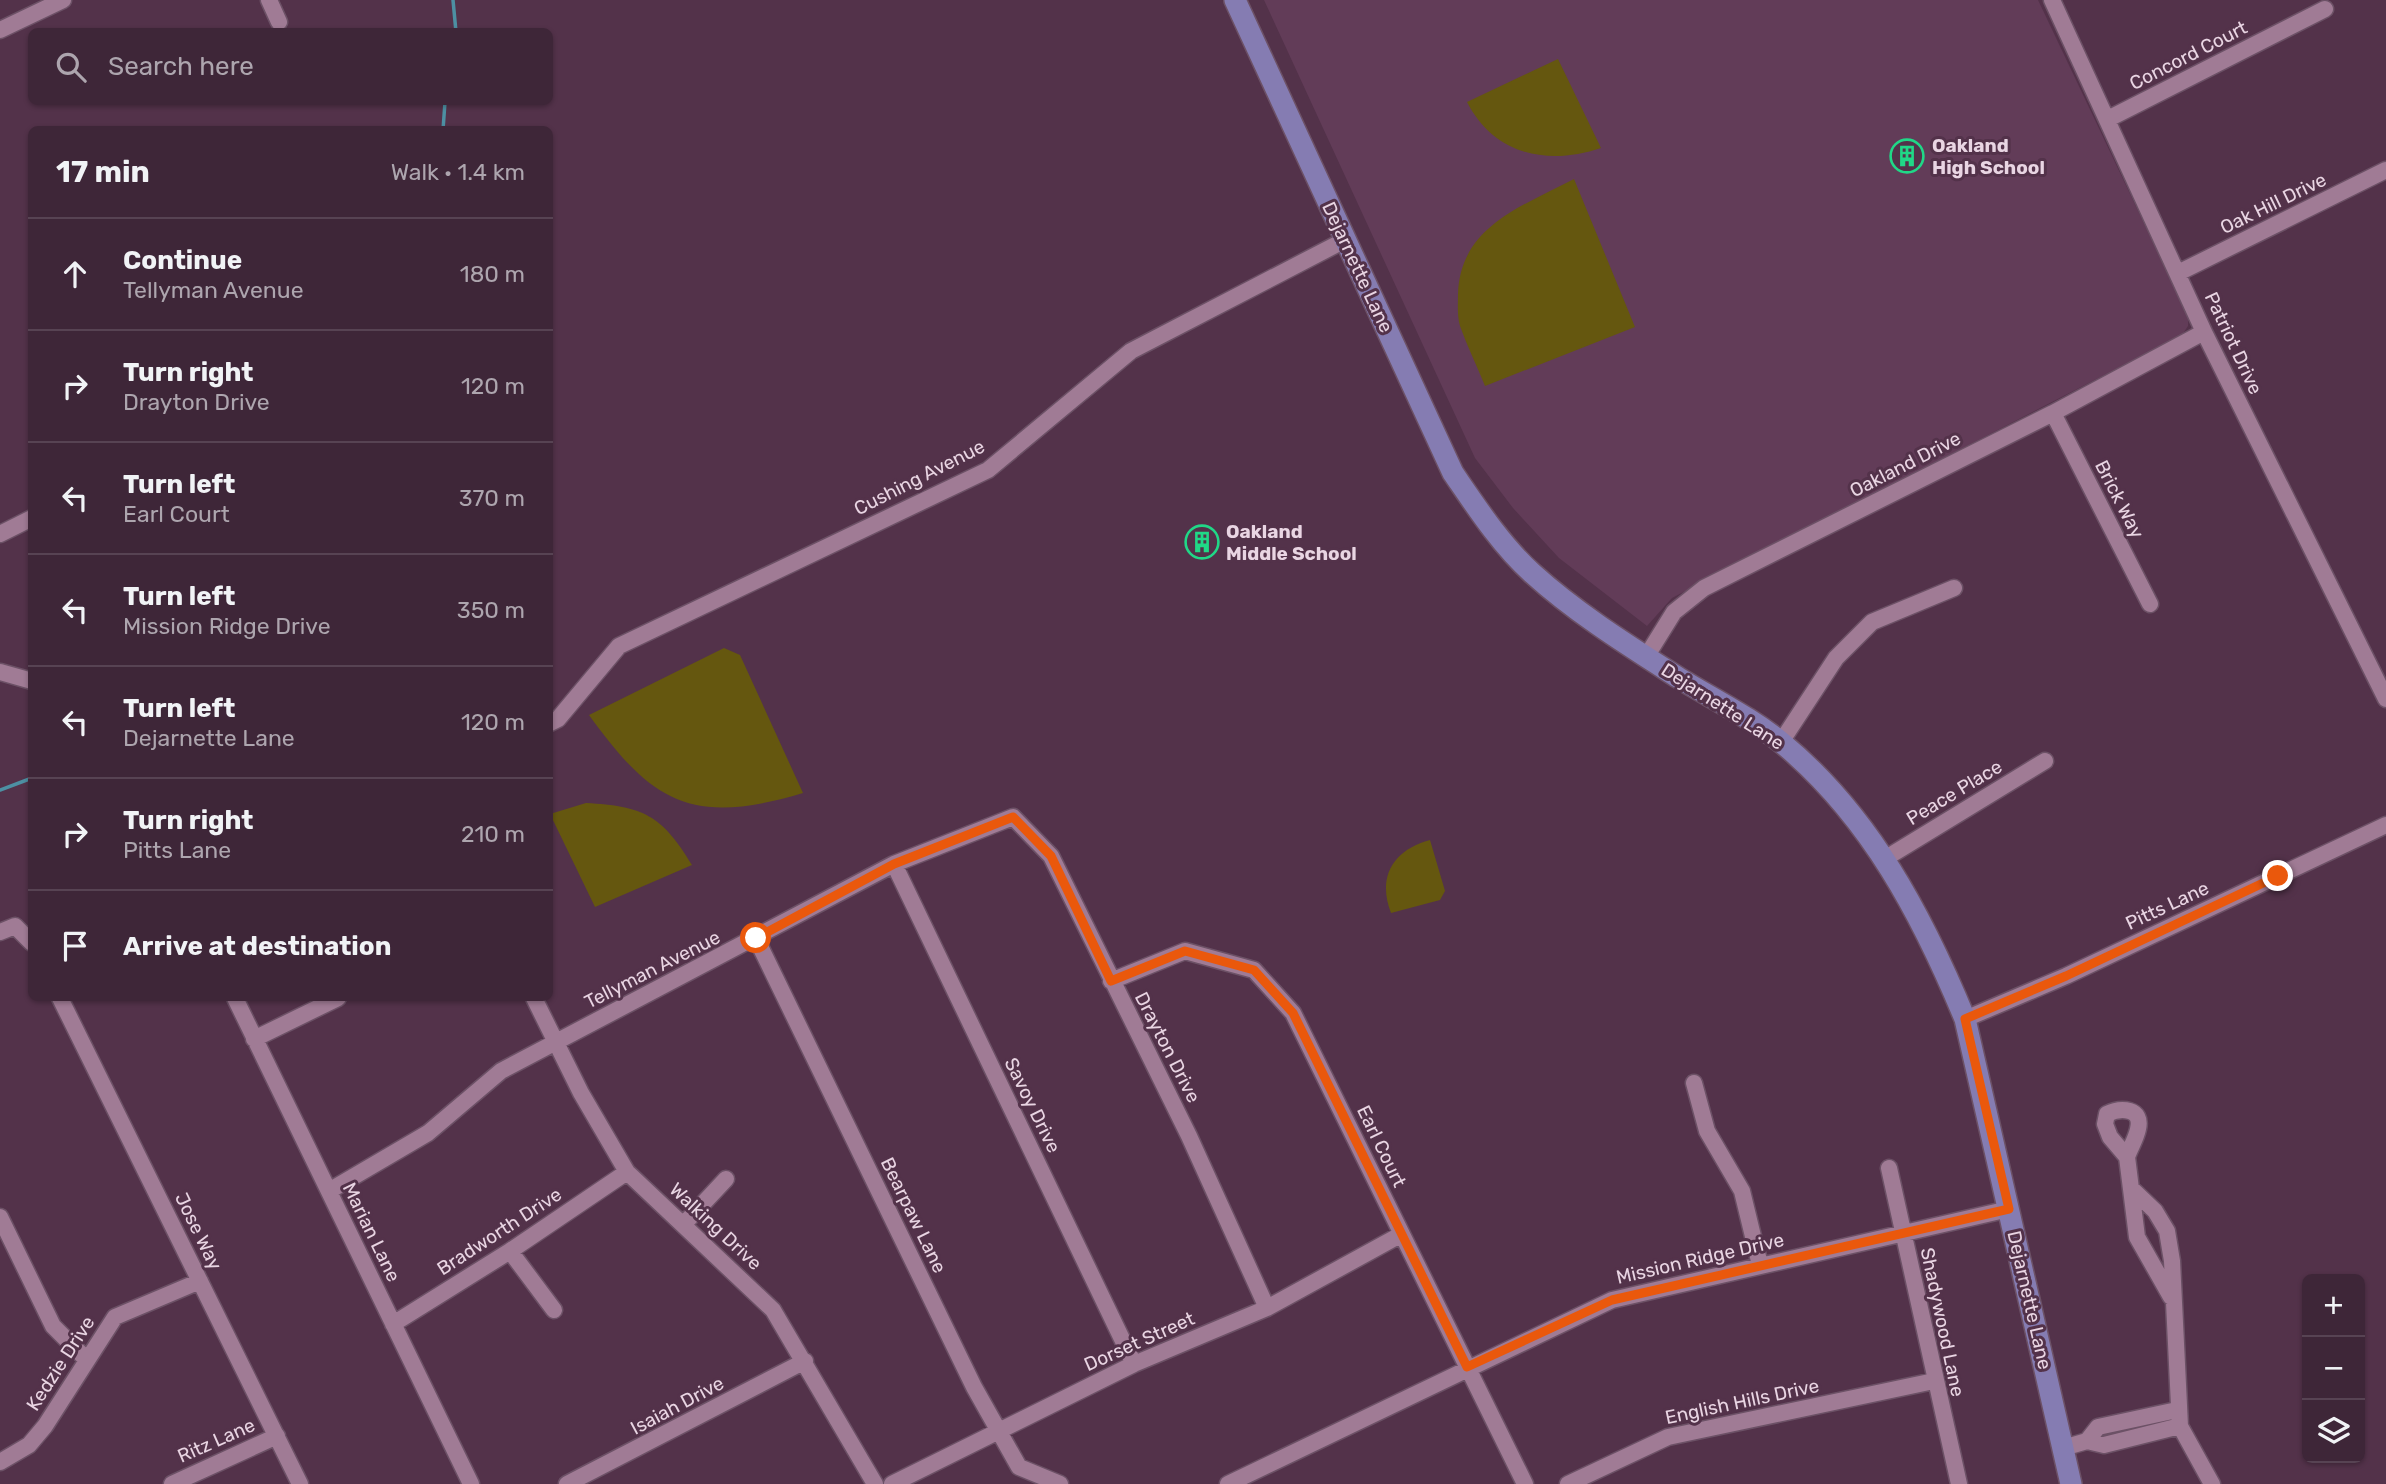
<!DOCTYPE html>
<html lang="en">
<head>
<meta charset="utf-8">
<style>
  body { margin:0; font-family:Rubik,sans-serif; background:#493243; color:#f1f3f6 }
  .controls { position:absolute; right:21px; bottom:21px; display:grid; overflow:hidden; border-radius:10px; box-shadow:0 2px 5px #0004 }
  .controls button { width:63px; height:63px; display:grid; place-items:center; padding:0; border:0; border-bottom:2px solid #574353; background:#3e2638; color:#f1f3f6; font:35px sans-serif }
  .stop { position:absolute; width:21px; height:21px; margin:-16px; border:5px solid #ea580c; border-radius:50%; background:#fff }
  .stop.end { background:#ea580c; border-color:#fff; box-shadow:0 2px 7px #0008 }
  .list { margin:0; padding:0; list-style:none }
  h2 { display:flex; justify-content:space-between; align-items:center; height:91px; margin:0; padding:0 28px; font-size:30px }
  h2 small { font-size:23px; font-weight:400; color:#ada5ae }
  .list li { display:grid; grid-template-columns:46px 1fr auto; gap:21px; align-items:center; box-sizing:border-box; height:112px; padding:0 28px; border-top:2px solid #574353 }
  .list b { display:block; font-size:26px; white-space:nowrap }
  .list p { margin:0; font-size:23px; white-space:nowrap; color:#ada5ae }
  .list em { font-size:23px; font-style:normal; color:#ada5ae }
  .icon { flex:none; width:38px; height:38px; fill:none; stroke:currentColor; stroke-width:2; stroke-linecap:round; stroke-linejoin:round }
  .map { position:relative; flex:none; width:2386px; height:1484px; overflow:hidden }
  .search { position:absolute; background:#3e2638; box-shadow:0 2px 5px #0004; left:28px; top:28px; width:525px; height:77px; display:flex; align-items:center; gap:18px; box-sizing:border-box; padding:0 24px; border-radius:10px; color:#ada5ae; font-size:26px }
  .panel { position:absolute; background:#3e2638; box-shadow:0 2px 5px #0004; left:28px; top:126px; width:525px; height:875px; border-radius:10px }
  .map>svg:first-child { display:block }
  .built { fill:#623c58 }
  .green { fill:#65570f }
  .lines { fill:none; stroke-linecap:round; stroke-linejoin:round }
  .stream { stroke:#4d90a3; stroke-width:3.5 }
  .minor-casing { stroke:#6c5166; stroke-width:19 }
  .major-casing { stroke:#6c5166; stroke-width:24 }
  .minor { stroke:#a07b95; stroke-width:16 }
  .major { stroke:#857cb2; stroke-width:21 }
  .route { stroke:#ea580c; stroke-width:9 }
  .labels { text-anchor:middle; stroke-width:6; stroke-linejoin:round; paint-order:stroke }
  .street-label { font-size:19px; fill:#e9d5e3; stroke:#53324a }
  .poi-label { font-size:19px; font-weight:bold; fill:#e9d5e3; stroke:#53324a; text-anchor:start }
</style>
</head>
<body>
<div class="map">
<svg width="2386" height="1484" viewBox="0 0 2386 1484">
  <rect width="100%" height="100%" fill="#53324a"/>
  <!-- built -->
  <path class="built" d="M 1264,0 L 2038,0 L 2188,316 L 2188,326 L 2182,335 L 1672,598 L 1647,626 L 1559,558 L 1513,508 L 1475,458 Z"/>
  <!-- green -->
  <path class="green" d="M 1558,59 L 1601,148 C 1548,166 1494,155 1467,102 Z
    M 1574,179 L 1635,327 L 1485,386 C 1477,366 1467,346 1460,326 C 1457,316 1458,304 1458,294 C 1460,226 1523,206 1574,179 Z
    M 724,648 L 740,655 L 803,793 C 693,826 653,804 589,715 Z
    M 586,803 C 643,806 662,815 692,865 L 595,907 L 550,814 Z
    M 1430,840 L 1445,891 L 1440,900 L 1391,913 C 1377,877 1393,850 1430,840 Z"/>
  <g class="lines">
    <!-- stream -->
    <path class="stream" d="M 453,0 L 456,32
      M 443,130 L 445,102
      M 0,790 L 32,778"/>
    <defs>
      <path id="minor" d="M 269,0 L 279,22
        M 2052,0 L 2204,332 L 2386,699
        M 0,30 L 63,0
        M 2108,119 L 2325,9
        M 2178,273 L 2386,170
        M 2053,413 L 2150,604
        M 0,534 L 32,518
        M 1646,657 L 1674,612 L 1704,588 L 2053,413 L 2204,332
        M 0,672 L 32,681
        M 550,723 L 558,719 L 619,646 L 988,470 L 1131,351 L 1345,240
        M 1781,742 L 1836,658 L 1872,622 L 1954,588
        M 1886,858 L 2045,761
        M 894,864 L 1134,1364
        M 0,932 L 15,926 L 32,943
        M 756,938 L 974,1387 L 1019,1467 L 1060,1484
        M 1111,981 L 1185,951 L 1254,970 L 1293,1013 L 1525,1484
        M 60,998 L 300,1484
        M 235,998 L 471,1484
        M 534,998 L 581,1093 L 627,1172 L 773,1310 L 875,1484
        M 1965,1019 L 2066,976 L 2386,825
        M 254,1039 L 338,998
        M 1694,1083 L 1707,1131 L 1742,1191 L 1760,1265
        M 2127,1157 C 2130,1148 2136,1139 2138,1129 C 2143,1108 2121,1107 2107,1114 L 2105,1124 L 2110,1137 L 2127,1157 L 2137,1237 L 2171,1297
        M 1889,1168 L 1959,1484
        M 2132,1189 L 2155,1211 L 2167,1231 L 2172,1261 L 2180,1426 L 2212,1484
        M 329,1191 L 428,1133 L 501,1071 L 894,864 L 1013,817 L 1051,856 L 1189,1136 L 1267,1308
        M 0,1217 L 53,1326 L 87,1360
        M 683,1225 L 726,1179
        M 510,1251 L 554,1310
        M 393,1324 L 510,1251 L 627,1172
        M 2087,1441 L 2098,1427 L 2177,1410
        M 2063,1448 L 2087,1441 L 2104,1445 L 2180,1426
        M 0,1462 L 29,1445 L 45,1426 L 115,1317 L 200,1281
        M 172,1484 L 277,1436
        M 567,1484 L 805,1361
        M 892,1484 L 1134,1364 L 1267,1308 L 1402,1234
        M 1228,1484 L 1612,1300 L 2009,1209
        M 1568,1484 L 1668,1437 L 1934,1381"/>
      <path id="major" d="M 1235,0 L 1453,473 C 1477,508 1501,545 1532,573 C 1576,613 1629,646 1679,678 C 1713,699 1752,718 1782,743 C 1870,816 1922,915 1965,1019 L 2071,1484"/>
    </defs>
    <!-- minor casing -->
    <use href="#minor" class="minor-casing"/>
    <!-- major casing -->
    <use href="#major" class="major-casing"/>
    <!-- minor -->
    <use href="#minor" class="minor"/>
    <!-- major -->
    <use href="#major" class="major"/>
  </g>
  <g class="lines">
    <!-- route -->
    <path class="route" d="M 756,938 L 894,864 L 1013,817 L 1051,856 L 1111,981 L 1185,951 L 1254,970 L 1293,1013 L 1467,1367 L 1612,1300 L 2009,1209 L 1965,1019 L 2066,976 L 2278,876"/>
  </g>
  <!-- icons -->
  <defs>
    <symbol id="building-ring" viewBox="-11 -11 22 22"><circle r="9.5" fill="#53324a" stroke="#20d887" stroke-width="1.5"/><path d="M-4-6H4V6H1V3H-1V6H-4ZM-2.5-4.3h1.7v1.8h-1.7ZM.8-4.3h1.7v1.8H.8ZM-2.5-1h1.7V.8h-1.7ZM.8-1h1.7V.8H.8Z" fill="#20d887"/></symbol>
  </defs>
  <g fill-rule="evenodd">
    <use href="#building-ring" x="1888" y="137" width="38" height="38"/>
    <use href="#building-ring" x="1183" y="523" width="38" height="38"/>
  </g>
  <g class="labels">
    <!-- street labels -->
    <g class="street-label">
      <text transform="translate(2188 55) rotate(-27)" y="7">Concord Court</text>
      <text transform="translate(2273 203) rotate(-26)" y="7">Oak Hill Drive</text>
      <text transform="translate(1358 267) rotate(65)" y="7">Dejarnette Lane</text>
      <text transform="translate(2234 343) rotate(65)" y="7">Patriot Drive</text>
      <text transform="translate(1905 464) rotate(-27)" y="7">Oakland Drive</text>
      <text transform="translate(919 477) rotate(-27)" y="7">Cushing Avenue</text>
      <text transform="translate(2120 499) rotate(63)" y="7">Brick Way</text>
      <text transform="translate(1723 706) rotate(33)" y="7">Dejarnette Lane</text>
      <text transform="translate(1954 792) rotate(-31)" y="7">Peace Place</text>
      <text transform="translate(2167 905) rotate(-25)" y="7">Pitts Lane</text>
      <text transform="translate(652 969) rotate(-27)" y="7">Tellyman Avenue</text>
      <text transform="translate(1168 1047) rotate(63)" y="7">Drayton Drive</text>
      <text transform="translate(1033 1105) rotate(64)" y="7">Savoy Drive</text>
      <text transform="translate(1382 1146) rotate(64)" y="7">Earl Court</text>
      <text transform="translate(914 1215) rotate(64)" y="7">Bearpaw Lane</text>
      <text transform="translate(716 1226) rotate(43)" y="7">Walking Drive</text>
      <text transform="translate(199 1231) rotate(64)" y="7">Jose Way</text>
      <text transform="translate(499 1231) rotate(-33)" y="7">Bradworth Drive</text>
      <text transform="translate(372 1232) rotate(64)" y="7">Marian Lane</text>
      <text transform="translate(1700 1258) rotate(-13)" y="7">Mission Ridge Drive</text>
      <text transform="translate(2030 1300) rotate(77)" y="7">Dejarnette Lane</text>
      <text transform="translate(1943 1322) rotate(78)" y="7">Shadywood Lane</text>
      <text transform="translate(1139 1341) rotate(-24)" y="7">Dorset Street</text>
      <text transform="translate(60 1363) rotate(-57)" y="7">Kedzie Drive</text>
      <text transform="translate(1742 1401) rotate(-12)" y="7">English Hills Drive</text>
      <text transform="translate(677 1405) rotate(-28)" y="7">Isaiah Drive</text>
      <text transform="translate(216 1440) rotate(-24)" y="7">Ritz Lane</text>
    </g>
    <!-- poi labels -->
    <g class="poi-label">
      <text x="1932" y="152">Oakland<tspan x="1932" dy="22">High School</tspan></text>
      <text x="1226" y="538">Oakland<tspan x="1226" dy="22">Middle School</tspan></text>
    </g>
  </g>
</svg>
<div class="controls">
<button>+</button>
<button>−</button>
<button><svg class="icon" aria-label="layers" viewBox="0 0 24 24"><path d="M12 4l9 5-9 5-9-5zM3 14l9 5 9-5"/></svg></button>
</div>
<div class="stop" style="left:756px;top:938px"></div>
<div class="stop end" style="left:2278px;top:876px"></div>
<div class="search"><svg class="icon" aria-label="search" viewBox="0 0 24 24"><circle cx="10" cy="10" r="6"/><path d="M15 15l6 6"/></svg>Search here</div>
<section class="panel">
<h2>17 min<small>Walk · 1.4 km</small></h2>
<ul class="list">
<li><svg class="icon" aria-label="ahead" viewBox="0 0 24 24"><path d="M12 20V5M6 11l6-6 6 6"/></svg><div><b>Continue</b><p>Tellyman Avenue</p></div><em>180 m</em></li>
<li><svg class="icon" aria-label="right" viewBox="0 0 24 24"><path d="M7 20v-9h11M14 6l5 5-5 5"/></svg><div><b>Turn right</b><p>Drayton Drive</p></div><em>120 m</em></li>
<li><svg class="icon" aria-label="left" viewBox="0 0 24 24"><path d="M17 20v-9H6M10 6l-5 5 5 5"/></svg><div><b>Turn left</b><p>Earl Court</p></div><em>370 m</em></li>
<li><svg class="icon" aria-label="left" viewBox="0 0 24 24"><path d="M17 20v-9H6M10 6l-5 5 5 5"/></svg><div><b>Turn left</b><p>Mission Ridge Drive</p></div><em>350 m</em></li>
<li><svg class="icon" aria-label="left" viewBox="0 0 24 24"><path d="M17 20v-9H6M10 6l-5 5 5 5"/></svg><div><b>Turn left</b><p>Dejarnette Lane</p></div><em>120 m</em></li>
<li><svg class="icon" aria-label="right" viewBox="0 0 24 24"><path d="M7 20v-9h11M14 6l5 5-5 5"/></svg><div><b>Turn right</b><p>Pitts Lane</p></div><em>210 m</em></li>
<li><svg class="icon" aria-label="arrive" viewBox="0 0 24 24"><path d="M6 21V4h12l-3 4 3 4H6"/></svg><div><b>Arrive at destination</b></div></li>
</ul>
</section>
</div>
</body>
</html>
